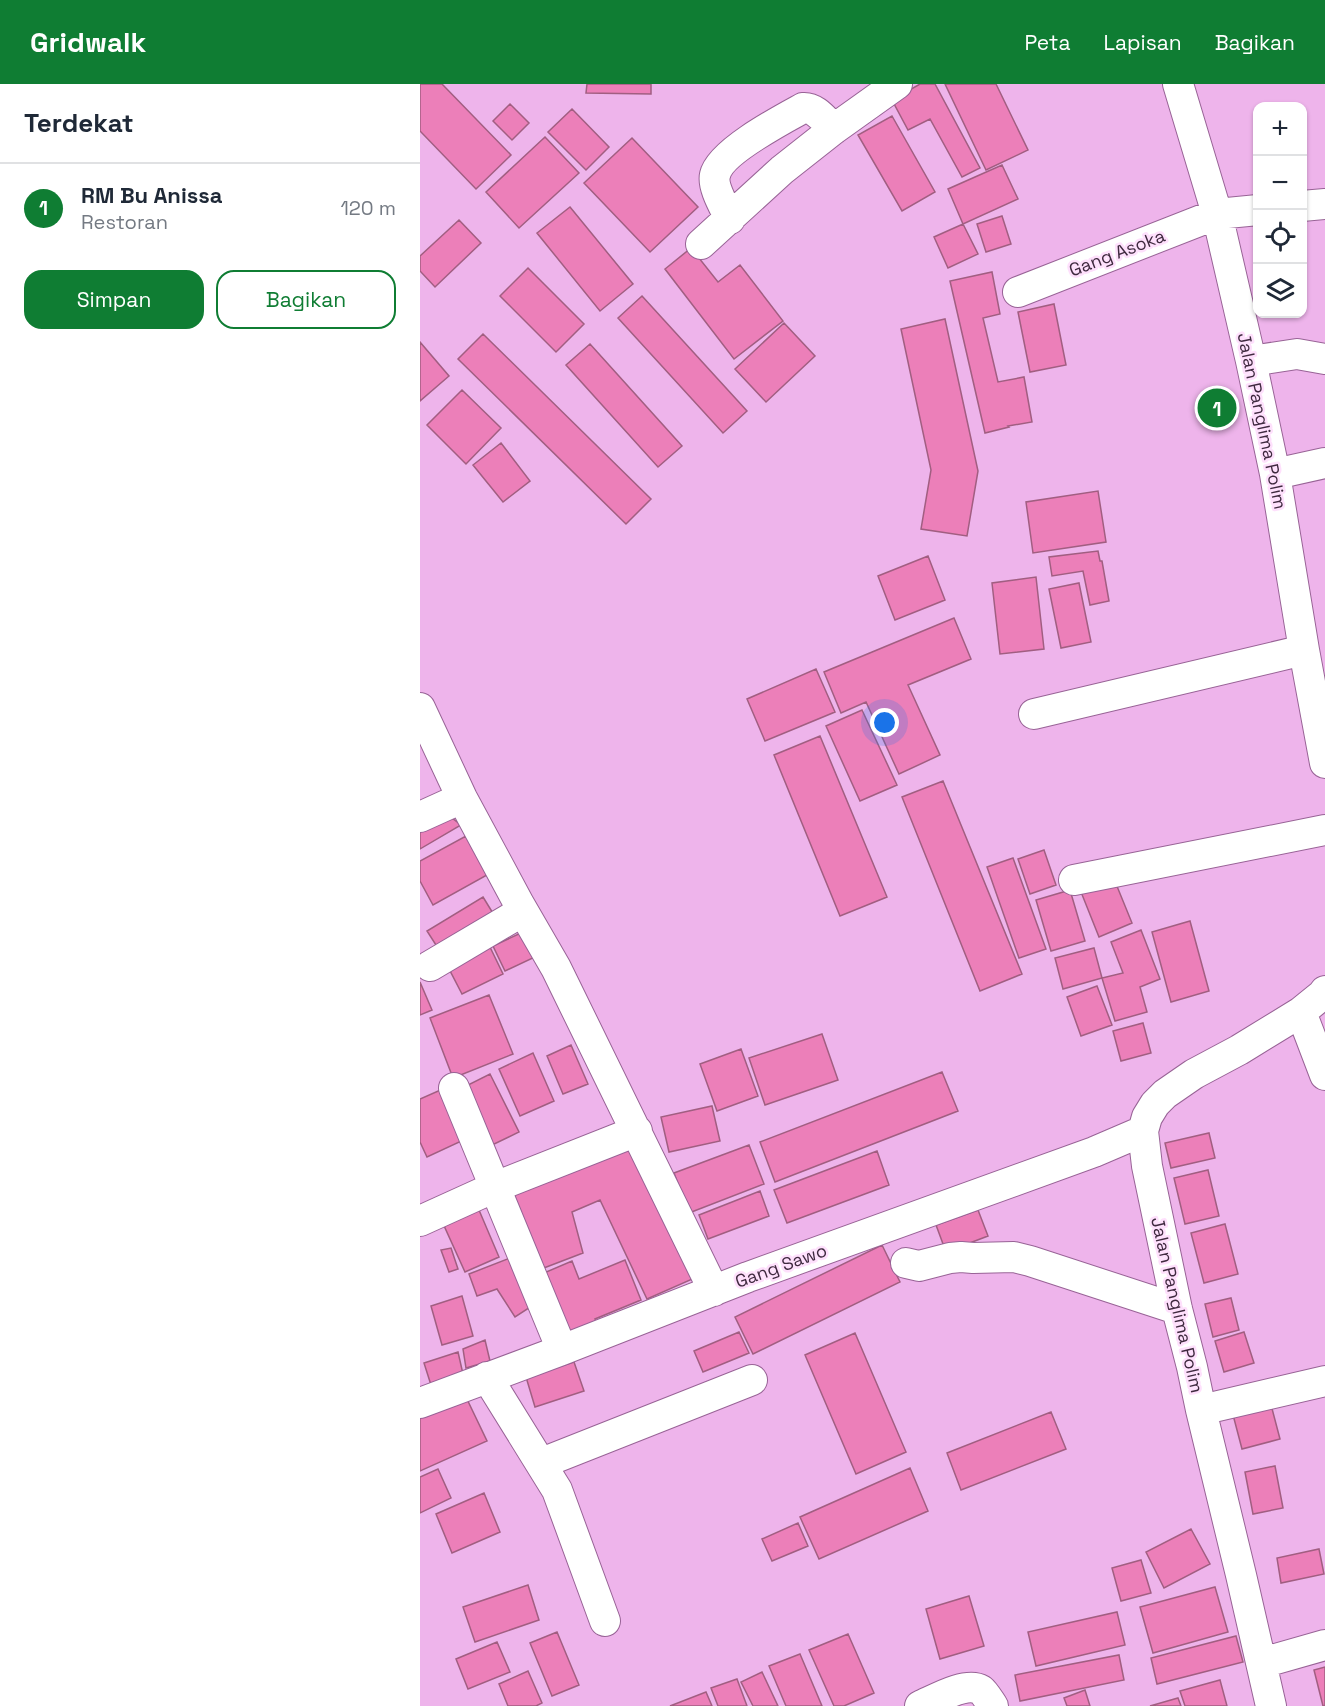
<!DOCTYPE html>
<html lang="id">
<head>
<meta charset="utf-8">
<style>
  body { margin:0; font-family:"Space Grotesk",sans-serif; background:#f2f2f3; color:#1f2937 }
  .controls { position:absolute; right:18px; top:18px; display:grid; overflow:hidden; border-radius:12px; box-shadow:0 2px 4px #0004 }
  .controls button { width:54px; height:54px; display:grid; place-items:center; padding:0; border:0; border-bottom:2px solid #e0e1e3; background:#fff; color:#1f2937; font:30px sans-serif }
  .you { position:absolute; left:465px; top:639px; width:21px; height:21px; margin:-15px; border:4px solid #fff; border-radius:50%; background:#1a73e8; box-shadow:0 0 0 9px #1a73e833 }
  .badge { display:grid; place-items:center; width:39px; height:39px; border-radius:50%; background:#0f7d33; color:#fff; font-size:20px; font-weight:700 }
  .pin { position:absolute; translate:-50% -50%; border:3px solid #fff; box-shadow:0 2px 6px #0006 }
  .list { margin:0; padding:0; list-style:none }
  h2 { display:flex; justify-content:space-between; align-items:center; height:78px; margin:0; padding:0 24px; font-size:26px }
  h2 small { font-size:20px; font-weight:400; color:#747a83 }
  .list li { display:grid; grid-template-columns:39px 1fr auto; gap:18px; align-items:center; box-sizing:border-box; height:90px; padding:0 24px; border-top:2px solid #e0e1e3 }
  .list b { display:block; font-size:22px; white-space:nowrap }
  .list p { margin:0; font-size:20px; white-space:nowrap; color:#747a83 }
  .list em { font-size:20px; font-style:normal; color:#747a83 }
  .actions { display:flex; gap:12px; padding:18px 24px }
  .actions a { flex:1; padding:14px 0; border:2px solid #0f7d33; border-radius:18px; text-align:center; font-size:21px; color:#0f7d33 }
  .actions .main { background:#0f7d33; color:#fff }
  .icon { flex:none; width:33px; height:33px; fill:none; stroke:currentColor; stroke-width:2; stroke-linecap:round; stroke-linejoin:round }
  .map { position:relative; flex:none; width:905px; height:1622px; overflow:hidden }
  header { display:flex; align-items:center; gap:36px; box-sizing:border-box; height:84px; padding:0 30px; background:#0f7d33; color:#fff }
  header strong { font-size:28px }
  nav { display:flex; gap:33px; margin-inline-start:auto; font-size:21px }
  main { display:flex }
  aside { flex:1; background:#fff }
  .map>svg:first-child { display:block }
  .building { fill:#ec7fb9; stroke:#a15e81; stroke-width:1.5 }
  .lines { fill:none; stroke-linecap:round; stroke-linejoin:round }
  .minor-casing { stroke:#986396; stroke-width:32 }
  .minor { stroke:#fff; stroke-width:30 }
  .labels { text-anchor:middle; stroke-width:5; stroke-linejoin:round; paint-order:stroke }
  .street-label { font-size:18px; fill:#3f293f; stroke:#fee0fc }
</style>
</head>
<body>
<header>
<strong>Gridwalk</strong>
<nav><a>Peta</a><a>Lapisan</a><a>Bagikan</a></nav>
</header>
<main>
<aside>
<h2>Terdekat<small></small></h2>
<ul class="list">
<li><span class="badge">1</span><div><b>RM Bu Anissa</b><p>Restoran</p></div><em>120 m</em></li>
</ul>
<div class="actions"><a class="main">Simpan</a><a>Bagikan</a></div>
</aside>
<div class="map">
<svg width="905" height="1622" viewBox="0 0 905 1622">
  <rect width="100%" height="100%" fill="#eeb4eb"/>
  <!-- building -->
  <path class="building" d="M 0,0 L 22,0 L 91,71 L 56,105 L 0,47 Z
    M 167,0 L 231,0 L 231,10 L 166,9 Z
    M 500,0 L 515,0 L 560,84 L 542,93 L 510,35 L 488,46 L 472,16 Z
    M 525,0 L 576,0 L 608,66 L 566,86 Z
    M 90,20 L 109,39 L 92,56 L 73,37 Z
    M 152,25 L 189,63 L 166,86 L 128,48 Z
    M 472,32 L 515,108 L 482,127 L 438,51 Z
    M 125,53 L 159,89 L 99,144 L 66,108 Z
    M 212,54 L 278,123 L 230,168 L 164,99 Z
    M 582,81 L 598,115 L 543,140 L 528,105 Z
    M 150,123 L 213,200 L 180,227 L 117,149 Z
    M 582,132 L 591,160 L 566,168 L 557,140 Z
    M 39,136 L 61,159 L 15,203 L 0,187 L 0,172 Z
    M 543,140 L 558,170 L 528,184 L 514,153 Z
    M 271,164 L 298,198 L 320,181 L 363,237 L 314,275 L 245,185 Z
    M 108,184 L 164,240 L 136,268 L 80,212 Z
    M 572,188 L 580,230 L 563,234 L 578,298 L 604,293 L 612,338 L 588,342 L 589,343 L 565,349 L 530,197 Z
    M 222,212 L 327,327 L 303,349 L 198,234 Z
    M 634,220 L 646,281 L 610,288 L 598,228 Z
    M 525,235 L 558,387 L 547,452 L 501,445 L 511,386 L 481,245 Z
    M 364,239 L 395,272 L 346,318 L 315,285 Z
    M 63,250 L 231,415 L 206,440 L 38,275 Z
    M 0,258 L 29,292 L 0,317 Z
    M 170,260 L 262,362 L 238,383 L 146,281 Z
    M 42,306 L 81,344 L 46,380 L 7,341 Z
    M 81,359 L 110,397 L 83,418 L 53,381 Z
    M 678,407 L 686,458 L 613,469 L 606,418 Z
    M 678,467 L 680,477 L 682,477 L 689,517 L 670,521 L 663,487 L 632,492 L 629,473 Z
    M 508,472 L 525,516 L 475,536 L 458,492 Z
    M 616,493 L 624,565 L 580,570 L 572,499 Z
    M 659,499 L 671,558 L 641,564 L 629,505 Z
    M 534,534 L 551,575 L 488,601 L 520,671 L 479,690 L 446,618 L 421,629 L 404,588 Z
    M 396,585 L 415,628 L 345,657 L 327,615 Z
    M 442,626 L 477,701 L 440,717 L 406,642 Z
    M 400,652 L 467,813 L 420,832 L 354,671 Z
    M 523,697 L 602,890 L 560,907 L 482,713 Z
    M 28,731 L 41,741 L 0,765 L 0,747 Z
    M 46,752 L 67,791 L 13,821 L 0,797 L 0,777 Z
    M 624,766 L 636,801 L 610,810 L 598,775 Z
    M 593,774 L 626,865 L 599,874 L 567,783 Z
    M 692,790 L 712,839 L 679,853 L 659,803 Z
    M 650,806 L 665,857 L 631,867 L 616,816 Z
    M 63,813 L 79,839 L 23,872 L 7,847 Z
    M 770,837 L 789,907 L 751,918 L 732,848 Z
    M 721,846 L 740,895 L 720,903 L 727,928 L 695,937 L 682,894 L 703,889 L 691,858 Z
    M 103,848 L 115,873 L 85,887 L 73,862 Z
    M 68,859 L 83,890 L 42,910 L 26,879 Z
    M 674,864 L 682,894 L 643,905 L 635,874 Z
    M 0,898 L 12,926 L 0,931 Z
    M 677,902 L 692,941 L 661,952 L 647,913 Z
    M 69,911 L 93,970 L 33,994 L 10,934 Z
    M 723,939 L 731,969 L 701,977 L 693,947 Z
    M 402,950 L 418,996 L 345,1021 L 329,974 Z
    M 151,961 L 168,1000 L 143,1010 L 127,972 Z
    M 321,965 L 338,1012 L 297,1027 L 280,980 Z
    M 113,969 L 134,1017 L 100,1032 L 79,985 Z
    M 522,988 L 538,1027 L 355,1098 L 340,1058 Z
    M 70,990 L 99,1048 L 68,1063 L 40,1005 Z
    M 25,1004 L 48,1054 L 7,1073 L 0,1058 L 0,1015 Z
    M 292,1022 L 300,1057 L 249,1068 L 241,1033 Z
    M 789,1049 L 795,1074 L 751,1084 L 745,1059 Z
    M 209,1052 L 277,1193 L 227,1215 L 180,1116 L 152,1128 L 163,1169 L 116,1187 L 81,1107 Z
    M 329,1061 L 344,1100 L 269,1129 L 254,1089 Z
    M 457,1067 L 469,1101 L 367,1139 L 354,1106 Z
    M 788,1086 L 799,1132 L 765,1140 L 754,1094 Z
    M 340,1107 L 349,1132 L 288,1155 L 279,1131 Z
    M 56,1119 L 79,1173 L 45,1188 L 21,1135 Z
    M 558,1126 L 568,1152 L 526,1168 L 516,1141 Z
    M 805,1140 L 818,1190 L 784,1199 L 771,1149 Z
    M 462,1161 L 480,1198 L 333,1270 L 315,1233 Z
    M 31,1164 L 38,1185 L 29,1188 L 21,1166 Z
    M 90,1174 L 115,1220 L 95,1233 L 77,1205 L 57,1212 L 49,1190 Z
    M 205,1176 L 221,1216 L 175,1235 L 178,1241 L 143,1254 L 117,1192 L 152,1177 L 159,1195 Z
    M 42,1212 L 53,1252 L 22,1261 L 11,1222 Z
    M 811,1214 L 819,1246 L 793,1253 L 785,1220 Z
    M 319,1248 L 329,1269 L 283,1288 L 274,1267 Z
    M 824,1248 L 834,1279 L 804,1288 L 795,1257 Z
    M 435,1249 L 486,1368 L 436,1390 L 385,1271 Z
    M 65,1256 L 70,1277 L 46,1284 L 43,1265 Z
    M 38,1268 L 43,1290 L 11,1301 L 4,1279 Z
    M 154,1278 L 164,1307 L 115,1323 L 106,1293 Z
    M 45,1311 L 67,1357 L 0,1387 L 0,1332 Z
    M 850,1317 L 860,1355 L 822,1365 L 812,1327 Z
    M 631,1328 L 646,1365 L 541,1406 L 527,1369 Z
    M 855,1382 L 863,1424 L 833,1430 L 825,1388 Z
    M 490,1384 L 508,1427 L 399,1475 L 380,1433 Z
    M 18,1385 L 31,1414 L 0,1429 L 0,1393 Z
    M 64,1409 L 80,1448 L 32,1469 L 16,1430 Z
    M 378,1439 L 388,1462 L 352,1477 L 342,1455 Z
    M 771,1445 L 790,1480 L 744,1504 L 726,1468 Z
    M 899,1465 L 904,1490 L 861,1499 L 857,1474 Z
    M 721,1476 L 731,1509 L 701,1517 L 692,1484 Z
    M 108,1501 L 119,1536 L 55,1558 L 43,1523 Z
    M 795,1503 L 808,1548 L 733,1569 L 720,1523 Z
    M 549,1512 L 564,1562 L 520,1575 L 506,1525 Z
    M 697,1528 L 705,1561 L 616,1582 L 608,1548 Z
    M 137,1548 L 159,1601 L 132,1612 L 110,1559 Z
    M 428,1550 L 454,1609 L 424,1622 L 414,1622 L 389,1566 Z
    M 816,1552 L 823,1578 L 737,1600 L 731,1574 Z
    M 77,1558 L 90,1588 L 48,1605 L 36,1575 Z
    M 380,1570 L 402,1622 L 366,1622 L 349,1582 Z
    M 699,1571 L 704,1596 L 600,1617 L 595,1591 Z
    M 905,1583 L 905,1622 L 903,1622 L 894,1586 Z
    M 108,1587 L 122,1619 L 116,1622 L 88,1622 L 79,1600 Z
    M 342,1588 L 358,1622 L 333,1622 L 321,1598 Z
    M 317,1595 L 327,1622 L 298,1622 L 291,1604 Z
    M 800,1596 L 807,1622 L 765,1622 L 760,1607 Z
    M 665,1606 L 670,1622 L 647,1622 L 644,1614 Z
    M 286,1608 L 292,1622 L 250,1622 Z
    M 758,1614 L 761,1622 L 730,1622 Z"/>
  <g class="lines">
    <defs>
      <path id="minor" d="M 758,0 L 797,130 L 831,277 L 855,390 L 884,566 L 905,679
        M 882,122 L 905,120
        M 310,135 C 305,124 292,103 295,91 C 300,68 363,35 383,24 C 396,23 405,37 414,45
        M 281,160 L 362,86 L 414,45 L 477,0
        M 598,208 L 797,130 L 838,126
        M 831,277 L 877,270 L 905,275
        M 855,390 L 905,379
        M 0,624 L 42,714 L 99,820 L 136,884 L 294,1207
        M 614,630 L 884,566
        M 0,733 L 42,714
        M 654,796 L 905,746
        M 10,882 L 103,827
        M 881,928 L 905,991
        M 34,1004 L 142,1266
        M 0,1137 L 75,1103 L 217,1047
        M 486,1179 L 499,1182 L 530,1174 L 541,1173 L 553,1174 L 594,1173 L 610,1177 L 757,1225
        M 67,1293 L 137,1406 L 185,1537
        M 0,1319 L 142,1266 L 328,1193 L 674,1068 L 723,1047
        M 781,1326 L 905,1297
        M 122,1379 L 332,1296
        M 842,1579 L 905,1561
        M 500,1622 C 514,1616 546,1597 561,1606 C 565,1609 570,1618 573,1622
        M 851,1622 L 821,1491 L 781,1326 L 772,1283 L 757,1225 L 727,1082 L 723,1047 L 727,1033 L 735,1020 L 745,1010 L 774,990 L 819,966 L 881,928 L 902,911 L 905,907"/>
    </defs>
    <!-- minor casing -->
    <use href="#minor" class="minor-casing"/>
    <!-- minor -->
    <use href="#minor" class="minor"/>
  </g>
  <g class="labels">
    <!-- street labels -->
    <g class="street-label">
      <text transform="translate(697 169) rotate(-21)" y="6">Gang Asoka</text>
      <text transform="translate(842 337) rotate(78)" y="6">Jalan Panglima Polim</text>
      <text transform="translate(361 1182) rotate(-20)" y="6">Gang Sawo</text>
      <text transform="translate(757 1221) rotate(77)" y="6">Jalan Panglima Polim</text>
    </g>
  </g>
</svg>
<div class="controls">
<button>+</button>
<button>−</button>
<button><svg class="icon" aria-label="locate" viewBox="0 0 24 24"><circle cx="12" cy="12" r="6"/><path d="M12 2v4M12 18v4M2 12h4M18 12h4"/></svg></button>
<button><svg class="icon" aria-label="layers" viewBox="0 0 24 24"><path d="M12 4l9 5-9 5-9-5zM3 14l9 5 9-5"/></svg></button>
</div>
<div class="you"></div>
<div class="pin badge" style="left:797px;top:324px">1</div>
</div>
</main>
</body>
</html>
